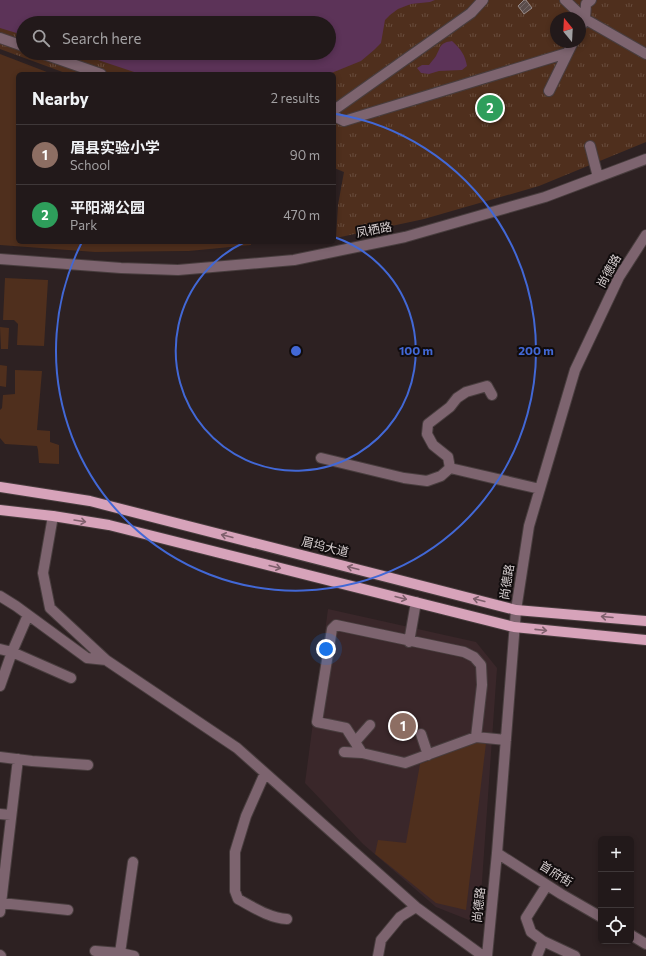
<!DOCTYPE html>
<html lang="en">
<head>
<meta charset="utf-8">
<style>
  body { margin:0; font-family:Commissioner,"Noto Sans SC",sans-serif; background:#2e2627; color:#f1f3f6 }
  .controls { position:absolute; right:12px; bottom:12px; display:grid; overflow:hidden; border-radius:6px; box-shadow:0 2px 6px #0003 }
  .controls button { width:36px; height:36px; display:grid; place-items:center; padding:0; border:0; border-bottom:1px solid #3f3839; background:#22191a; color:#f1f3f6; font:20px sans-serif }
  .compass { position:absolute; left:550px; top:12px; width:36px; height:36px; border-radius:50%; background:#22191a; box-shadow:0 2px 6px #0003; rotate:342deg }
  .you { position:absolute; left:326px; top:649px; width:14px; height:14px; margin:-10px; border:3px solid #fff; border-radius:50%; background:#1a73e8; box-shadow:0 0 0 6px #1a73e833 }
  .badge { display:grid; place-items:center; width:26px; height:26px; border-radius:50%; background:#1a73e8; color:#fff; font-size:13px; font-weight:700 }
  .pin { position:absolute; translate:-50% -50%; border:2px solid #fff; box-shadow:0 1px 4px #0006 }
  .list { margin:0; padding:0; list-style:none }
  h2 { display:flex; justify-content:space-between; align-items:center; height:52px; margin:0; padding:0 16px; font-size:17px }
  h2 small { font-size:13px; font-weight:400; color:#a2a0a2 }
  .list li { display:grid; grid-template-columns:26px 1fr auto; gap:12px; align-items:center; box-sizing:border-box; height:60px; padding:0 16px; border-top:1px solid #3f3839 }
  .list b { display:block; font-size:15px; white-space:nowrap }
  .list p { margin:0; font-size:13px; white-space:nowrap; color:#a2a0a2 }
  .list em { font-size:13px; font-style:normal; color:#a2a0a2 }
  .icon { flex:none; width:22px; height:22px; fill:none; stroke:currentColor; stroke-width:2; stroke-linecap:round; stroke-linejoin:round }
  .map { position:relative; flex:none; width:646px; height:956px; overflow:hidden }
  .search { position:absolute; background:#22191a; box-shadow:0 2px 6px #0003; left:16px; top:16px; width:320px; height:44px; display:flex; align-items:center; gap:10px; box-sizing:border-box; padding:0 14px; border-radius:22px; color:#a2a0a2; font-size:15px }
  .panel { position:absolute; background:#22191a; box-shadow:0 2px 6px #0003; left:16px; top:72px; width:320px; height:172px; border-radius:6px }
  .map>svg:first-child { display:block }
  .built { fill:#3a272a }
  .green { fill:#4f2f1d }
  .park { fill:url(#park-tufts); fill-rule:evenodd }
  .water { fill:#5c3358 }
  .building { fill:url(#building-hatch); stroke:#988a87 }
  .lines { fill:none; stroke-linecap:round; stroke-linejoin:round }
  .minor-casing { stroke:#483d3e; stroke-width:12 }
  .major-casing { stroke:#483d3e; stroke-width:12 }
  .minor { stroke:#7d646f; stroke-width:10 }
  .major { stroke:#d7a3ba; stroke-width:10 }
  .oneway { stroke:#7e5f6c }
  .ring { fill:none; stroke:#4268d6; stroke-width:2 }
  .labels { text-anchor:middle; stroke-width:4; stroke-linejoin:round; paint-order:stroke }
  .street-label { font-size:12px; fill:#d7cfd0; stroke:#110c0d }
  .centre { fill:#4268d6; stroke:#110c0d; stroke-width:2 }
  .ring-label { font-size:12px; text-anchor:middle; font-weight:bold; fill:#4268d6; stroke:#110c0d; stroke-width:4; stroke-linejoin:round; paint-order:stroke }
</style>
</head>
<body>
<div class="map">
<svg width="646" height="956" viewBox="0 0 646 956">
  <defs>
    <pattern id="park-tufts" width="24" height="20" patternUnits="userSpaceOnUse"><rect width="24" height="20" fill="#4f2f1d"/><path d="M3 7l-1-3M5 7V3M7 7l1-3M15 17l-1-3M17 17v-4M19 17l1-3" fill="none" stroke="#684c3d"/></pattern>
    <pattern id="building-hatch" width="6" height="6" patternUnits="userSpaceOnUse"><rect width="6" height="6" fill="#5b4d4b"/><path d="M-1 1l2-2M0 6l6-6M5 7l2-2" fill="none" stroke="#726664"/></pattern>
  </defs>
  <rect width="100%" height="100%" fill="#2d2122"/>
  <!-- built -->
  <path class="built" d="M 328,609 L 476,642 L 497,668 L 479,924 L 436,907 L 363,844 L 305,783 Z"/>
  <!-- green -->
  <path class="green" d="M 0,54 L 52,74 L 18,74 L 18,242 L 251,242 L 251,245 L 189,251 L 95,252 L 0,245 Z
    M 5,278 L 48,280 L 44,346 L 17,345 L 18,324 L 14,320 L 3,320 Z
    M 0,327 L 9,328 L 8,349 L 1,349 Z
    M 0,365 L 7,366 L 6,387 L 0,386 Z
    M 15,370 L 42,371 L 37,430 L 50,431 L 50,442 L 59,445 L 59,464 L 39,463 L 38,450 L 37,446 L 5,444 L 0,438 L 0,410 L 2,408 L 3,395 L 15,394 Z
    M 474,743 L 486,743 L 466,910 L 436,903 L 375,854 L 378,840 L 406,843 L 420,764 Z"/>
  <!-- park -->
  <path class="park" d="M 0,0 L 646,0 L 646,142 L 539,186 L 424,219 L 336,238 L 338,205 L 344,172 L 334,168 L 334,74 L 68,74 L 0,49 ZM 556,18 L 580,18 L 580,42 L 556,42 ZM 23,23 L 329,23 L 329,53 L 23,53 Z"/>
  <!-- water -->
  <path class="water" d="M 0,0 L 435,0 L 430,2 L 411,4 L 398,9 L 390,15 L 385,20 L 381,43 L 374,50 L 361,61 L 329,74 L 140,74 L 77,53 L 329,53 L 329,23 L 23,23 L 23,35 L 0,28 Z
    M 452,41 C 461,49 465,55 467,66 L 462,70 L 439,71 L 429,74 L 421,73 L 417,68 L 422,65 L 429,65 C 431,62 434,59 436,56 C 441,47 439,43 452,41 Z"/>
  <!-- building -->
  <path class="building" d="M 524,0 L 526,0 L 532,8 L 524,14 L 518,6 Z"/>
  <g class="lines">
    <defs>
      <path id="minor" d="M 565,0 L 585,19 L 646,54
        M 580,28 L 585,19 L 586,4 L 591,0
        M 0,38 L 23,46
        M 41,53 L 101,74
        M 549,91 L 573,42
        M 334,110 L 471,13 L 483,0
        M 334,116 L 344,121 L 567,53
        M 590,146 L 598,177
        M 0,259 L 121,268 L 178,270 L 294,260 L 405,237 L 545,197 L 646,159
        M 321,458 L 404,478 L 427,481 L 441,476 L 450,468 L 448,457 L 433,445 L 427,434 L 428,424 L 450,407 L 457,398 L 466,392 L 487,386 L 492,395
        M 450,468 L 540,489
        M 53,516 L 43,573 L 50,608 L 106,660 L 237,748 L 416,907 L 483,956
        M 0,596 L 16,606 L 87,658 L 106,660
        M 409,642 L 416,602
        M 0,649 L 12,652 L 71,678
        M 0,686 L 12,652 L 28,615
        M 421,734 L 428,755
        M 355,742 L 370,725
        M 344,752 L 362,753 L 405,763 L 476,737 L 506,740
        M 362,753 L 346,728 L 317,722 L 332,629 L 336,625 L 464,652 L 474,657 L 481,665 L 482,685 L 476,737
        M 0,757 L 32,761 L 88,765
        M 265,773 L 246,816 L 235,852 L 235,891 L 238,899 C 253,907 269,918 287,919
        M 0,814 L 11,815
        M 497,853 L 561,894 L 601,917
        M 547,885 L 526,918 L 531,932 L 543,941 L 575,956
        M 1,903 L 68,910
        M 0,912 L 18,759
        M 631,935 L 646,944
        M 95,951 L 120,953 L 134,956
        M 120,953 L 133,862
        M 0,955 L 1,956
        M 378,956 L 381,940 L 400,917 L 416,907
        M 487,956 L 497,853 L 516,610 L 529,526 L 575,370 L 619,277 L 646,235
        M 537,956 L 543,941"/>
      <path id="major" d="M 0,487 L 90,501 L 516,610 L 646,621
        M 0,510 L 53,516 L 109,525 L 514,627 L 646,640"/>
    </defs>
    <!-- minor casing -->
    <use href="#minor" class="minor-casing"/>
    <!-- major casing -->
    <use href="#major" class="major-casing"/>
    <!-- minor -->
    <use href="#minor" class="minor"/>
    <!-- major -->
    <use href="#major" class="major"/>
  </g>
  <!-- one-way arrows -->
  <defs><path id="oneway-shaft" d="M-6 0H5M1.5-3L5.5 0L1.5 3" fill="none" stroke-width="1.6" stroke-linecap="round" stroke-linejoin="round"/></defs>
  <g class="oneway">
    <use href="#oneway-shaft" transform="translate(80 521) rotate(9)"/>
    <use href="#oneway-shaft" transform="translate(227 536) rotate(-166)"/>
    <use href="#oneway-shaft" transform="translate(275 567) rotate(14)"/>
    <use href="#oneway-shaft" transform="translate(353 568) rotate(-166)"/>
    <use href="#oneway-shaft" transform="translate(401 598) rotate(14)"/>
    <use href="#oneway-shaft" transform="translate(479 600) rotate(-166)"/>
    <use href="#oneway-shaft" transform="translate(607 617) rotate(-175)"/>
    <use href="#oneway-shaft" transform="translate(541 630) rotate(6)"/>
  </g>
  <!-- distance rings -->
  <g class="ring">
    <path d="M334 237A120 120 0 1 1 245 242"/>
    <path d="M336 114A240 240 0 1 1 82 242"/>
  </g>
  <g class="labels">
    <!-- street labels -->
    <g class="street-label">
      <text transform="translate(374 230) rotate(-11)" y="4">凤栖路</text>
      <text transform="translate(609 271) rotate(-61)" y="4">尚德路</text>
      <text transform="translate(325 547) rotate(14)" y="4">眉坞大道</text>
      <text transform="translate(507 582) rotate(-81)" y="4">尚德路</text>
      <text transform="translate(556 874) rotate(32)" y="4">首府街</text>
      <text transform="translate(479 905) rotate(-84)" y="4">尚德路</text>
    </g>
  </g>
  <circle cx="296" cy="351" r="6" class="centre"/>
  <g class="ring-label">
    <text x="416" y="355">100 m</text>
    <text x="536" y="355">200 m</text>
  </g>
</svg>
<div class="controls">
<button>+</button>
<button>−</button>
<button><svg class="icon" aria-label="locate" viewBox="0 0 24 24"><circle cx="12" cy="12" r="6"/><path d="M12 2v4M12 18v4M2 12h4M18 12h4"/></svg></button>
</div>
<svg class="compass" viewBox="-18 -18 36 36"><path d="M0-13l5 13h-10z" fill="#e53935"/><path d="M0 13l5-13h-10z" fill="#a2a0a2"/></svg>
<div class="you"></div>
<div class="pin badge" style="left:403px;top:726px;background:#8d6e63">1</div>
<div class="pin badge" style="left:490px;top:108px;background:#2e9e5b">2</div>
<div class="search"><svg class="icon" aria-label="search" viewBox="0 0 24 24"><circle cx="10" cy="10" r="6"/><path d="M15 15l6 6"/></svg>Search here</div>
<section class="panel">
<h2>Nearby<small>2 results</small></h2>
<ul class="list">
<li><span class="badge" style="background:#8d6e63">1</span><div><b>眉县实验小学</b><p>School</p></div><em>90 m</em></li>
<li><span class="badge" style="background:#2e9e5b">2</span><div><b>平阳湖公园</b><p>Park</p></div><em>470 m</em></li>
</ul>
</section>
</div>
</body>
</html>
